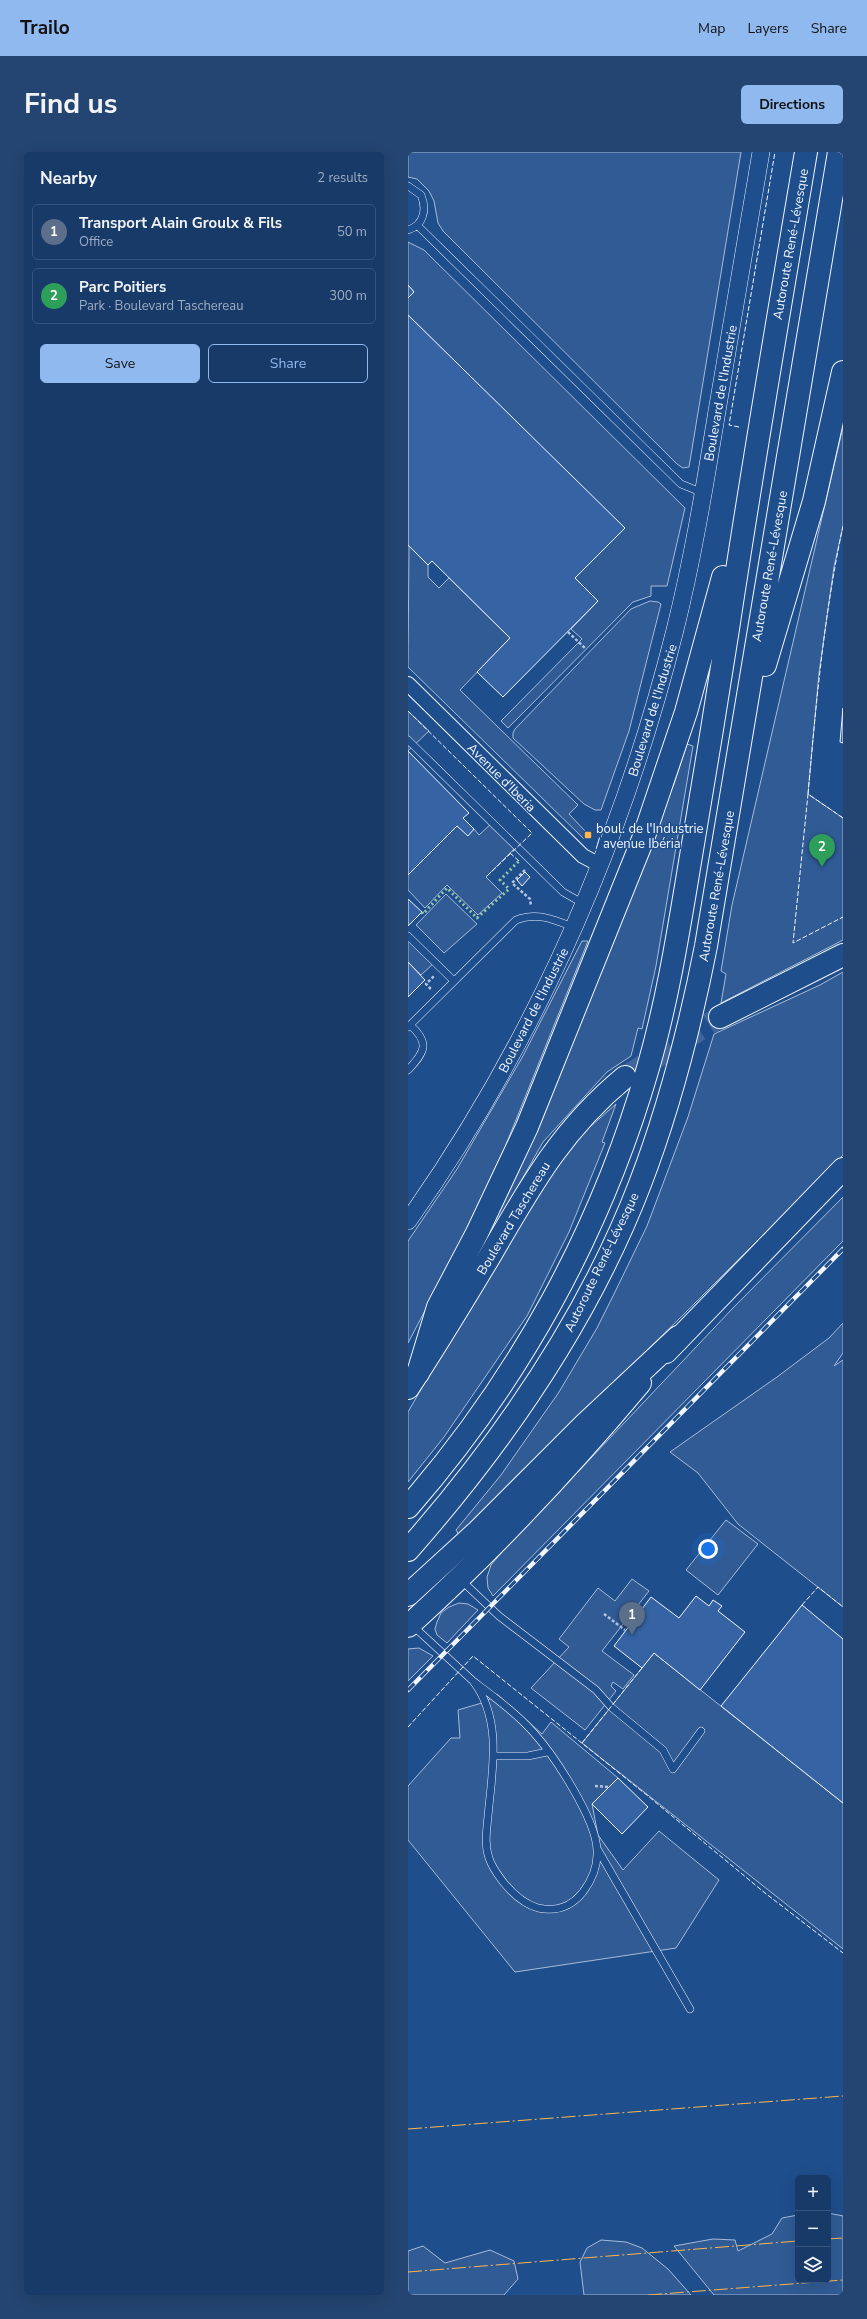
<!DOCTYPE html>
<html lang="en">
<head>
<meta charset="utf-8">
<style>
  body { margin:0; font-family:"Nunito Sans",sans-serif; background:#244571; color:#f1f3f6 }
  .controls { position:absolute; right:12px; bottom:12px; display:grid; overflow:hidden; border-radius:6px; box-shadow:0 4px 16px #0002 }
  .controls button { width:36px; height:36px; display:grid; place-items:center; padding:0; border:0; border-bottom:1px solid #36547d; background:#173a69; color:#f1f3f6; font:20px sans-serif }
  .you { position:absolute; left:300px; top:1397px; width:14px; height:14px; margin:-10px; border:3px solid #fff; border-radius:50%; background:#1a73e8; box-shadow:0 0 0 6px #1a73e833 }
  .badge { display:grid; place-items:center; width:26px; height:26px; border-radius:50%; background:#90b9f0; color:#fff; font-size:13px; font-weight:700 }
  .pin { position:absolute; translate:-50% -33px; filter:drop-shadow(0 1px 2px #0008) }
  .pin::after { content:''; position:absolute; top:21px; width:14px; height:12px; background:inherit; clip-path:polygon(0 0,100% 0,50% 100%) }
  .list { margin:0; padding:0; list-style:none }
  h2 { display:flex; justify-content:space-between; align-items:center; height:52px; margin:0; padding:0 16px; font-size:17px }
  h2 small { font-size:13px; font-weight:400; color:#9eadc0 }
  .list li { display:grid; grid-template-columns:26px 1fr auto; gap:12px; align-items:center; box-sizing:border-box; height:56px; margin:0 8px 8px; padding:0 8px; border:1px solid #36547d; border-radius:6px }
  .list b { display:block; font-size:15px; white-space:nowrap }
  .list p { margin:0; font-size:13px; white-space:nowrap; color:#9eadc0 }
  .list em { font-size:13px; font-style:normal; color:#9eadc0 }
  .actions { display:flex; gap:8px; padding:12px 16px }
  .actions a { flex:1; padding:9px 0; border:1px solid #90b9f0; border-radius:6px; text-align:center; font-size:14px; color:#90b9f0 }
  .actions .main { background:#90b9f0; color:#111 }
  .icon { flex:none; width:22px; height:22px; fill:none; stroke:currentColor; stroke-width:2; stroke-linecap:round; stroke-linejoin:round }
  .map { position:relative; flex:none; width:435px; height:2143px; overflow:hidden; border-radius:6px }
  header { display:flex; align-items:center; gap:24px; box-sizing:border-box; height:56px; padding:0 20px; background:#90b9f0; color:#111 }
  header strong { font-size:19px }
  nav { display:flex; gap:22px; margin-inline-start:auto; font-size:14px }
  .intro { display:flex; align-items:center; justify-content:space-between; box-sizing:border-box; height:96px; padding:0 24px }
  h1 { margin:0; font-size:28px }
  .button { padding:10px 18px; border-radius:6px; background:#90b9f0; color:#111; font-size:14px; font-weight:700 }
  main { display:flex; gap:24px; padding:0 24px }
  aside { flex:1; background:#173a69; border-radius:6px; box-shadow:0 4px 16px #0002 }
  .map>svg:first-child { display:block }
  .built { fill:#305b95; stroke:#a8bbd7 }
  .building { fill:#3563a3; stroke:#f2f6ff }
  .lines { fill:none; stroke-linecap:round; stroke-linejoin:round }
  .primary-tunnel { stroke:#3f679d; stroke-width:22; stroke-dasharray:22 11; stroke-linecap:butt }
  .service-casing { stroke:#f2f6ff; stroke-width:8 }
  .minor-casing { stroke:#f2f6ff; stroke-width:16 }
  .tertiary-casing { stroke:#f2f6ff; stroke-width:18 }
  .primary-casing { stroke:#f2f6ff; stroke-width:24 }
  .motorway-casing { stroke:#f2f6ff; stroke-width:24 }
  .path { stroke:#b3c4dc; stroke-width:2.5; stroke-dasharray:3 2; stroke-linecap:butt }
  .service { stroke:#1f4e8c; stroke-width:7 }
  .minor { stroke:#1f4e8c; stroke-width:14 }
  .tertiary { stroke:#1f4e8c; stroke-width:17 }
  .primary { stroke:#1f4e8c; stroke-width:22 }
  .motorway { stroke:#1f4e8c; stroke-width:22 }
  .rail-casing { stroke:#f2f6ff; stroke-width:4.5 }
  .rail { stroke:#1f4e8c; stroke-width:3; stroke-dasharray:9; stroke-linecap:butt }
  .hedge { stroke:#97c8a6; stroke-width:3; stroke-dasharray:2 3; stroke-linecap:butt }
  .fence { stroke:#f2f6ff; stroke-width:1; stroke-dasharray:5 2; stroke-linecap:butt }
  .power { stroke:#ffb74d; stroke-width:1; stroke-dasharray:14 3 2 3; stroke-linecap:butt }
  .poi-dot { fill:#ffb74d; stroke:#1f4e8c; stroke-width:1.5 }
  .labels { text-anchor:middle; stroke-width:3; stroke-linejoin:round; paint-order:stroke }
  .street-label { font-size:13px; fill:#f2f6ff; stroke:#1f4e8c }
  .poi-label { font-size:13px; fill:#f2f6ff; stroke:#1f4e8c; text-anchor:start }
</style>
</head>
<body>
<header>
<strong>Trailo</strong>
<nav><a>Map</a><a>Layers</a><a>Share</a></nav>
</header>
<div class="intro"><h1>Find us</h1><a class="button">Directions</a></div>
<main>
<aside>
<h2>Nearby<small>2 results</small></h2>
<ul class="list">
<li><span class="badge" style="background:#5c6f8a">1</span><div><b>Transport Alain Groulx &amp; Fils</b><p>Office</p></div><em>50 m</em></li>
<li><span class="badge" style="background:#2e9e5b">2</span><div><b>Parc Poitiers</b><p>Park · Boulevard Taschereau</p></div><em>300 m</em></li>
</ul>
<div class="actions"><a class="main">Save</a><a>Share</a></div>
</aside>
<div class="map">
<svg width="435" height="2143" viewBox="0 0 435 2143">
  <rect width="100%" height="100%" fill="#1f4e8c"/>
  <!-- built -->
  <path class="built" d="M 0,0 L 333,0 L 281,315 L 275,316 L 269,312 L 35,79 L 30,71 L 26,49 L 21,39 L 9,27 L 0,25 Z
    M 0,90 L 16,98 L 277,356 L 259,434 L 243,434 L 243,444 L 225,450 L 100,576 L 93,569 L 174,487 L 163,477 L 190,449 L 167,426 L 216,376 L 0,163 L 0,146 L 6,140 L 0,133 Z
    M 435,275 L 435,374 L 426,415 L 411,521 L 400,642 L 435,666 L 435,788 L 313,851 L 318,822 L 313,819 L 324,753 Z
    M 1,394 L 20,413 L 20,425 L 31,436 L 41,426 L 102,486 L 52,538 L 170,653 L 161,662 L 179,681 L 176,687 L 0,515 Z
    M 242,449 L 250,450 L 253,452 L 221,579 L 193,658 L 187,658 L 176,652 L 105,586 L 105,581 L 107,577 L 223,457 Z
    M 0,559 L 21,579 L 0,599 Z
    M 279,592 L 285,594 L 248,814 L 234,877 L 230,876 L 223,904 L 199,920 L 135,990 L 79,1089 L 75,1086 L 266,632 Z
    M 84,671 L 108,695 L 78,725 L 94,741 L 70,763 L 39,733 L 17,756 L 0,738 L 0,723 L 49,674 L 66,677 L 71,683 Z
    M 38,742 L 69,772 L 36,801 L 8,773 Z
    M 0,787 L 27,810 L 13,823 L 0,810 Z
    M 174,789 L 180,789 L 97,995 L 44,1107 L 0,1191 L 0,1089 L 49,1017 L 115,904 Z
    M 435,820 L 435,1003 L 273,1165 L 51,1383 L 48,1378 L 93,1323 L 151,1240 L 189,1176 L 206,1142 L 239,1074 L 253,1037 L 280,965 L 306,882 L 412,833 Z
    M 208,952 L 194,990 L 197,991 L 161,1080 L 119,1164 L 36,1285 L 0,1330 L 0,1260 L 43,1185 L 142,1022 L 175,981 Z
    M 435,1045 L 435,1089 L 85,1444 L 80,1436 L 79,1425 L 83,1413 L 94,1400 L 325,1156 Z
    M 435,1171 L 435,1201 L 426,1214 L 435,1208 L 435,1455 L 330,1372 L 290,1321 L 262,1300 L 369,1225 L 421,1186 Z
    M 318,1368 L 350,1392 L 310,1443 L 278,1418 Z
    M 224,1427 L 241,1439 L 194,1499 L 226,1523 L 215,1537 L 205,1530 L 203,1534 L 208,1539 L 177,1578 L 123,1536 L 161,1495 L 151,1487 L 190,1436 L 207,1449 Z
    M 51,1451 L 60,1452 L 70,1458 L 39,1491 L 29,1483 L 27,1477 L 29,1470 L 33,1461 L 41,1455 Z
    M 11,1496 L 25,1504 L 0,1529 L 0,1497 Z
    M 246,1501 L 435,1651 L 435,1797 L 174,1591 Z
    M 89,1542 L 134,1582 L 143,1570 L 210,1626 L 184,1652 L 190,1683 L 215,1718 L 251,1679 L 311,1728 L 268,1796 L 107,1820 L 0,1688 L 0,1634 L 43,1586 L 52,1586 L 50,1558 L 77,1550 Z
    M 420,2061 L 435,2064 L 435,2143 L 306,2143 L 266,2094 L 305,2087 L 327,2088 L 330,2099 L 364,2082 L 374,2066 L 390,2063 L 390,2128 L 420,2128 Z
    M 193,2088 L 218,2090 L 234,2096 L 260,2117 L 283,2143 L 176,2143 L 172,2110 L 179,2096 Z
    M 15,2094 L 37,2111 L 82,2098 L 106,2109 L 110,2127 L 96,2143 L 0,2143 L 0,2099 Z"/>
  <!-- building -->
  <path class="building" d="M 0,133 L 6,140 L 0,146 Z
    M 0,163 L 217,376 L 167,426 L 190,449 L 95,545 L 69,520 L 102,486 L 24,409 L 20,413 L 0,393 Z
    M 435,556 L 435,591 L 432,590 Z
    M 0,599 L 61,661 L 55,666 L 66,677 L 60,684 L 49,674 L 0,723 Z
    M 117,720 L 122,725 L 114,734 L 109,728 Z
    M 0,747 L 14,760 L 0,774 Z
    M 0,810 L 17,828 L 0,845 Z
    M 288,1444 L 301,1454 L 305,1448 L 314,1454 L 310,1459 L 337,1480 L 292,1538 L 246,1501 L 234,1516 L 206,1494 L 243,1445 L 271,1466 Z
    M 394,1453 L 435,1487 L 435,1651 L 313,1554 Z
    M 210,1626 L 240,1655 L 214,1682 L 184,1652 Z"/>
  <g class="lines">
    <!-- primary-tunnel -->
    <path class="primary-tunnel" d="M 217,925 L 312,865"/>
    <defs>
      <path id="service" d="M 0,34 L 13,43 C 19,57 16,73 0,78
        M 9,73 L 273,332 L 295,341
        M 0,588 L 155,740 L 176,752
        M 0,784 L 46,829
        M 0,875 L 108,768 C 129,760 145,767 165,775
        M 0,918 C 16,901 23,891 2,873
        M 53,1428 L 91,1464 L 188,1538 L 203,1555 L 255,1598 L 265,1617 L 293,1579
        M 4,1473 L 65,1529 C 95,1568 84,1619 80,1664 C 79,1677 76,1692 81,1706 C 84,1716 90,1723 96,1731 C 105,1742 116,1752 130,1756 C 149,1760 163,1755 175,1740 C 184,1728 190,1714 189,1698 C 188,1667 146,1603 125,1580 C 108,1561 86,1545 65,1529
        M 85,1604 L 120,1604 L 139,1600
        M 190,1698 L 282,1857"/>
      <path id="minor" d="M 0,532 L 175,704 L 192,713"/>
      <path id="tertiary" d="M 0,1069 C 126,891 214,689 267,478 C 285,406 297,332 309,259 C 324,173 338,86 353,0"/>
      <path id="primary" d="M 312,865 L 435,803
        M 258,1200 L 435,1017
        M 0,1236 C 29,1192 56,1147 83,1102 C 123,1033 154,977 217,925
        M 0,1474 C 83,1399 160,1317 232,1231"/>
      <path id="motorway" d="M 357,513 L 406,349 L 435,220
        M 10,1221 L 30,1155 L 69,1081 L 119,975 L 235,687 L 278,560 L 315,425
        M 0,1355 C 111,1228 193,1079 240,916 C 260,847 271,776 283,704 C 296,628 308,553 320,477 C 344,317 371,159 398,0
        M 0,1398 C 96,1289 180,1167 232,1032 C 262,954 282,875 298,794 L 431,0
        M 0,1443 L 70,1379 L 176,1273 L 270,1185"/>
    </defs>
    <!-- service casing -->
    <use href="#service" class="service-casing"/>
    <!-- minor casing -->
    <use href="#minor" class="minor-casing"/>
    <!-- tertiary casing -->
    <use href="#tertiary" class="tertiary-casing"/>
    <!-- primary casing -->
    <use href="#primary" class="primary-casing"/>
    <!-- motorway casing -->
    <use href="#motorway" class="motorway-casing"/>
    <!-- path -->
    <path class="path" d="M 160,480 L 178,497
      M 117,718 L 104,731 L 122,747 L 123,754
      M 21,837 L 22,836 L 18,832 L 26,824
      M 196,1462 L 217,1478
      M 187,1634 L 201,1635"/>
    <!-- service -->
    <use href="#service" class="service"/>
    <!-- minor -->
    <use href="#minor" class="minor"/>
    <!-- tertiary -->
    <use href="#tertiary" class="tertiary"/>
    <!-- primary -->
    <use href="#primary" class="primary"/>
    <!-- motorway -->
    <use href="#motorway" class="motorway"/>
    <defs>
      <path id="rail" d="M 0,1538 L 435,1097"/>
    </defs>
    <!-- rail casing -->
    <use href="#rail" class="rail-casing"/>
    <!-- rail -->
    <use href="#rail" class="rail"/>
    <!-- hedge -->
    <path class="hedge" d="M 14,760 L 15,762 L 39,736 L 69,766 L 101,737 L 92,728 L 111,709"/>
    <!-- fence -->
    <path class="fence" d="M 331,275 L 321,273 L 367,0
      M 0,559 L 124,681 L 78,725
      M 400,642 C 408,552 416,462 435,374
      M 435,666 L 400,642 L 385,791 L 435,765
      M 102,701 L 111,709
      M 394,1453 L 410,1435 L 435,1455
      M 0,1575 L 65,1504 L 240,1644 L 357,1741 L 435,1801
      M 174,1591 L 234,1516"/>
    <!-- power -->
    <path class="power" d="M 0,1977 L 435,1944
      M 420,2087 L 435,2086
      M 0,2120 L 390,2089
      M 240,2143 L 435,2128"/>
  </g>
  <!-- markers -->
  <rect class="poi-dot" x="176" y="679" width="8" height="8" rx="2"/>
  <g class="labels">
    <!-- street labels -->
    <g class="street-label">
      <text transform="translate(382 92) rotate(-80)" y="5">Autoroute René-Lévesque</text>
      <text transform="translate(312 241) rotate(-80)" y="5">Boulevard de l'Industrie</text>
      <text transform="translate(361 414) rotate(-80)" y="5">Autoroute René-Lévesque</text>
      <text transform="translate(244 558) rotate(-73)" y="5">Boulevard de l'Industrie</text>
      <text transform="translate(94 625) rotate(45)" y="5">Avenue d'Iberia</text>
      <text transform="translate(308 734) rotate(-80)" y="5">Autoroute René-Lévesque</text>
      <text transform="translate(125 858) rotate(-63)" y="5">Boulevard de l'Industrie</text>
      <text transform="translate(105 1066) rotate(-59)" y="5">Boulevard Taschereau</text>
      <text transform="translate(193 1110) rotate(-64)" y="5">Autoroute René-Lévesque</text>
    </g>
    <!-- poi labels -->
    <g class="poi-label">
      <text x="188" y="681">boul. de l'Industrie<tspan x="188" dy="15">/ avenue Ibéria</tspan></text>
    </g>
  </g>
</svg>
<div class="controls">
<button>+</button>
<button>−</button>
<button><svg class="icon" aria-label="layers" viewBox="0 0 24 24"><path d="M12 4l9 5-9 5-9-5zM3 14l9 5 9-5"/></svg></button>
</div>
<div class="you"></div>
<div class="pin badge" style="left:224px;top:1483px;background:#5c6f8a">1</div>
<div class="pin badge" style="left:414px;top:715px;background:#2e9e5b">2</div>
</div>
</main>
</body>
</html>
